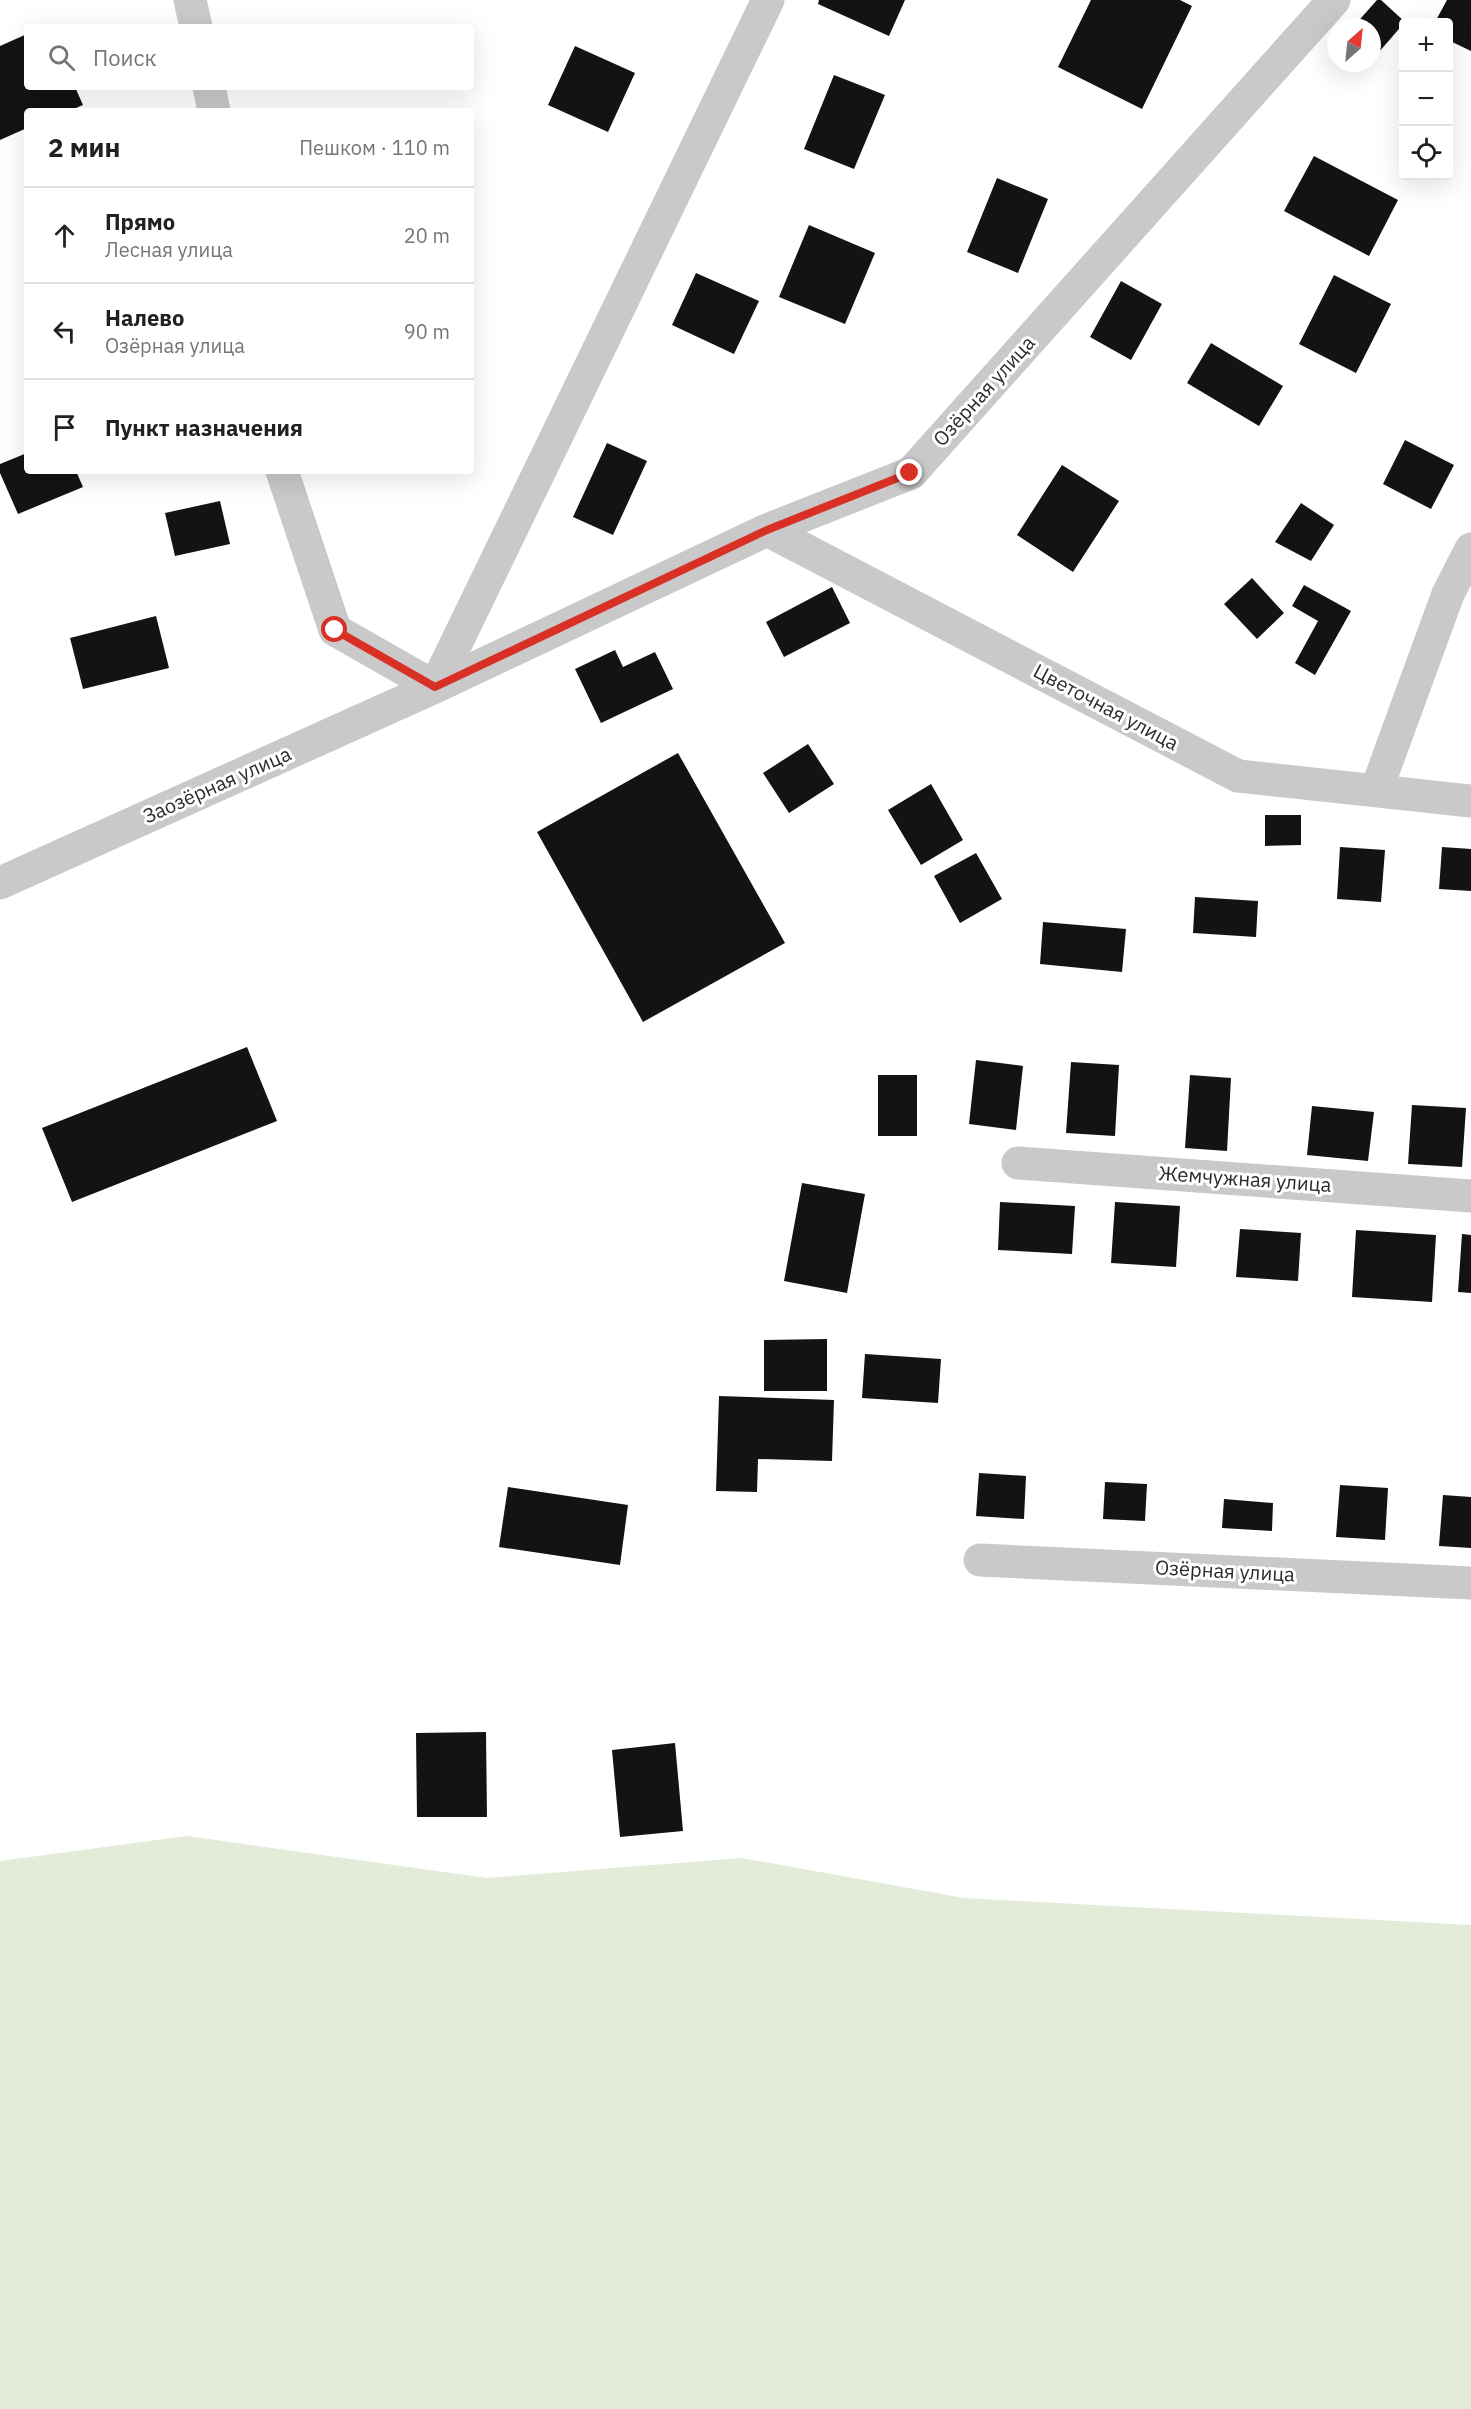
<!DOCTYPE html>
<html lang="ru">
<head>
<meta charset="utf-8">
<style>
  body { margin:0; font-family:"IBM Plex Sans",sans-serif; background:#f6f6f6; color:#202124 }
  .controls { position:absolute; right:18px; top:18px; display:grid; overflow:hidden; border-radius:6px; box-shadow:0 6px 24px #0002 }
  .controls button { width:54px; height:54px; display:grid; place-items:center; padding:0; border:0; border-bottom:2px solid #e0e0e0; background:#fff; color:#202124; font:30px sans-serif }
  .compass { position:absolute; left:1327px; top:18px; width:54px; height:54px; border-radius:50%; background:#fff; box-shadow:0 6px 24px #0002; rotate:27deg }
  .stop { position:absolute; width:18px; height:18px; margin:-14px; border:4px solid #d93025; border-radius:50%; background:#fff }
  .stop.end { background:#d93025; border-color:#fff; box-shadow:0 2px 6px #0008 }
  .list { margin:0; padding:0; list-style:none }
  h2 { display:flex; justify-content:space-between; align-items:center; height:78px; margin:0; padding:0 24px; font-size:26px }
  h2 small { font-size:20px; font-weight:400; color:#757577 }
  .list li { display:grid; grid-template-columns:39px 1fr auto; gap:18px; align-items:center; box-sizing:border-box; height:96px; padding:0 24px; border-top:2px solid #e0e0e0 }
  .list b { display:block; font-size:22px; white-space:nowrap }
  .list p { margin:0; font-size:20px; white-space:nowrap; color:#757577 }
  .list em { font-size:20px; font-style:normal; color:#757577 }
  .icon { flex:none; width:33px; height:33px; fill:none; stroke:currentColor; stroke-width:2; stroke-linecap:round; stroke-linejoin:round }
  .map { position:relative; flex:none; width:1471px; height:2409px; overflow:hidden }
  .search { position:absolute; background:#fff; box-shadow:0 6px 24px #0002; left:24px; top:24px; width:450px; height:66px; display:flex; align-items:center; gap:15px; box-sizing:border-box; padding:0 21px; border-radius:6px; color:#757577; font-size:22px }
  .panel { position:absolute; background:#fff; box-shadow:0 6px 24px #0002; left:24px; top:108px; width:450px; height:366px; border-radius:6px }
  .map>svg:first-child { display:block }
  .green { fill:#e3ebd9 }
  .building { fill:#131313 }
  .lines { fill:none; stroke-linecap:round; stroke-linejoin:round }
  .minor { stroke:#c9c9c9; stroke-width:33 }
  .route { stroke:#d93025; stroke-width:8 }
  .labels { text-anchor:middle; stroke-width:6; stroke-linejoin:round; paint-order:stroke }
  .street-label { font-size:20px; fill:#2c2c2c; stroke:#fff }
</style>
</head>
<body>
<div class="map">
<svg width="1471" height="2409" viewBox="0 0 1471 2409">
  <rect width="100%" height="100%" fill="#fff"/>
  <!-- green -->
  <path class="green" d="M 187,1836 L 487,1878 L 742,1858 L 964,1898 L 1471,1925 L 1471,2409 L 0,2409 L 0,1861 Z"/>
  <!-- building -->
  <path class="building" d="M 819,0 L 905,0 L 889,36 L 818,4 Z
    M 1091,0 L 1180,0 L 1192,6 L 1142,109 L 1058,67 Z
    M 1377,0 L 1381,0 L 1405,22 L 1372,60 L 1372,27 L 1353,27 Z
    M 1447,0 L 1471,0 L 1471,51 L 1448,40 L 1448,22 L 1435,22 Z
    M 27,34 L 27,87 L 75,87 L 83,105 L 69,111 L 27,111 L 27,128 L 0,140 L 0,46 Z
    M 575,46 L 635,73 L 608,132 L 548,105 Z
    M 1347,63 L 1369,63 L 1362,70 Z
    M 834,75 L 885,95 L 854,169 L 804,149 Z
    M 1314,156 L 1398,200 L 1369,256 L 1284,211 Z
    M 997,178 L 1048,199 L 1018,273 L 967,252 Z
    M 809,225 L 875,253 L 845,324 L 779,297 Z
    M 696,273 L 759,301 L 734,354 L 672,325 Z
    M 1334,275 L 1391,304 L 1356,373 L 1299,344 Z
    M 1121,281 L 1162,304 L 1131,360 L 1090,337 Z
    M 1211,343 L 1283,386 L 1259,426 L 1187,383 Z
    M 1405,440 L 1454,465 L 1431,509 L 1383,484 Z
    M 607,443 L 647,461 L 613,535 L 573,517 Z
    M 27,453 L 27,471 L 76,471 L 83,487 L 18,514 L 0,473 L 0,464 Z
    M 1062,465 L 1119,501 L 1073,572 L 1017,535 Z
    M 220,501 L 230,544 L 175,556 L 165,513 Z
    M 1301,503 L 1334,525 L 1311,561 L 1275,542 Z
    M 1252,578 L 1284,613 L 1257,639 L 1224,604 Z
    M 1304,585 L 1351,611 L 1315,675 L 1295,663 L 1318,621 L 1292,606 Z
    M 832,587 L 850,623 L 784,657 L 766,622 Z
    M 156,616 L 169,668 L 83,689 L 70,638 Z
    M 615,650 L 623,667 L 655,652 L 673,689 L 601,723 L 575,669 Z
    M 808,744 L 834,784 L 789,813 L 763,773 Z
    M 678,753 L 785,943 L 643,1022 L 537,832 Z
    M 931,784 L 963,840 L 921,865 L 888,810 Z
    M 1265,815 L 1301,815 L 1301,845 L 1265,846 Z
    M 1340,847 L 1385,850 L 1381,902 L 1337,899 Z
    M 1442,847 L 1471,849 L 1471,891 L 1439,889 Z
    M 976,853 L 1002,899 L 960,923 L 934,876 Z
    M 1195,897 L 1258,901 L 1256,937 L 1193,933 Z
    M 1043,922 L 1126,929 L 1122,972 L 1040,964 Z
    M 247,1047 L 277,1121 L 72,1202 L 42,1128 Z
    M 976,1060 L 1023,1066 L 1016,1130 L 969,1124 Z
    M 1071,1062 L 1119,1065 L 1115,1136 L 1066,1133 Z
    M 878,1075 L 917,1075 L 917,1136 L 878,1136 Z
    M 1190,1075 L 1231,1078 L 1227,1151 L 1185,1148 Z
    M 1412,1105 L 1466,1108 L 1462,1167 L 1408,1164 Z
    M 1312,1106 L 1374,1112 L 1368,1161 L 1307,1155 Z
    M 802,1183 L 865,1194 L 847,1293 L 784,1281 Z
    M 1000,1202 L 1075,1206 L 1072,1254 L 998,1250 Z
    M 1115,1202 L 1180,1206 L 1176,1267 L 1111,1263 Z
    M 1240,1229 L 1301,1233 L 1298,1281 L 1236,1277 Z
    M 1356,1230 L 1436,1235 L 1432,1302 L 1352,1297 Z
    M 1462,1234 L 1471,1235 L 1471,1293 L 1458,1292 Z
    M 827,1339 L 827,1391 L 764,1391 L 764,1340 Z
    M 865,1354 L 941,1359 L 938,1403 L 862,1398 Z
    M 719,1396 L 834,1400 L 832,1461 L 758,1459 L 757,1492 L 716,1491 Z
    M 979,1473 L 1026,1476 L 1024,1519 L 976,1516 Z
    M 1105,1482 L 1147,1484 L 1145,1521 L 1103,1519 Z
    M 1340,1485 L 1388,1488 L 1385,1540 L 1336,1537 Z
    M 508,1487 L 628,1505 L 620,1565 L 499,1547 Z
    M 1443,1495 L 1471,1497 L 1471,1548 L 1439,1546 Z
    M 1224,1499 L 1273,1503 L 1272,1531 L 1222,1528 Z
    M 486,1732 L 487,1817 L 417,1817 L 416,1733 Z
    M 675,1743 L 683,1831 L 620,1837 L 612,1750 Z"/>
  <g class="lines">
    <!-- minor -->
    <path class="minor" d="M 190,0 L 196,27
      M 209,87 L 214,111
      M 282,471 L 335,630 L 435,687
      M 767,530 L 1238,776 L 1471,801
      M 435,687 L 768,0
      M 1376,791 L 1448,594 L 1471,549
      M 0,883 L 435,687 L 767,530 L 911,473 L 1334,0
      M 1018,1163 L 1471,1196
      M 980,1560 L 1471,1583"/>
  </g>
  <g class="lines">
    <!-- route -->
    <path class="route" d="M 335,630 L 435,687 L 767,530 L 910,473"/>
  </g>
  <g class="labels">
    <!-- street labels -->
    <g class="street-label">
      <text transform="translate(984 391) rotate(-48)" y="7">Озёрная улица</text>
      <text transform="translate(1106 707) rotate(28)" y="7">Цветочная улица</text>
      <text transform="translate(217 785) rotate(-24)" y="7">Заозёрная улица</text>
      <text transform="translate(1245 1179) rotate(4)" y="7">Жемчужная улица</text>
      <text transform="translate(1225 1571) rotate(3)" y="7">Озёрная улица</text>
    </g>
  </g>
</svg>
<div class="controls">
<button>+</button>
<button>−</button>
<button><svg class="icon" aria-label="locate" viewBox="0 0 24 24"><circle cx="12" cy="12" r="6"/><path d="M12 2v4M12 18v4M2 12h4M18 12h4"/></svg></button>
</div>
<svg class="compass" viewBox="-18 -18 36 36"><path d="M0-13l5 13h-10z" fill="#e53935"/><path d="M0 13l5-13h-10z" fill="#757577"/></svg>
<div class="stop" style="left:335px;top:630px"></div>
<div class="stop end" style="left:910px;top:473px"></div>
<div class="search"><svg class="icon" aria-label="search" viewBox="0 0 24 24"><circle cx="10" cy="10" r="6"/><path d="M15 15l6 6"/></svg>Поиск</div>
<section class="panel">
<h2>2 мин<small>Пешком · 110 m</small></h2>
<ul class="list">
<li><svg class="icon" aria-label="ahead" viewBox="0 0 24 24"><path d="M12 20V5M6 11l6-6 6 6"/></svg><div><b>Прямо</b><p>Лесная улица</p></div><em>20 m</em></li>
<li><svg class="icon" aria-label="left" viewBox="0 0 24 24"><path d="M17 20v-9H6M10 6l-5 5 5 5"/></svg><div><b>Налево</b><p>Озёрная улица</p></div><em>90 m</em></li>
<li><svg class="icon" aria-label="arrive" viewBox="0 0 24 24"><path d="M6 21V4h12l-3 4 3 4H6"/></svg><div><b>Пункт назначения</b></div></li>
</ul>
</section>
</div>
</body>
</html>
